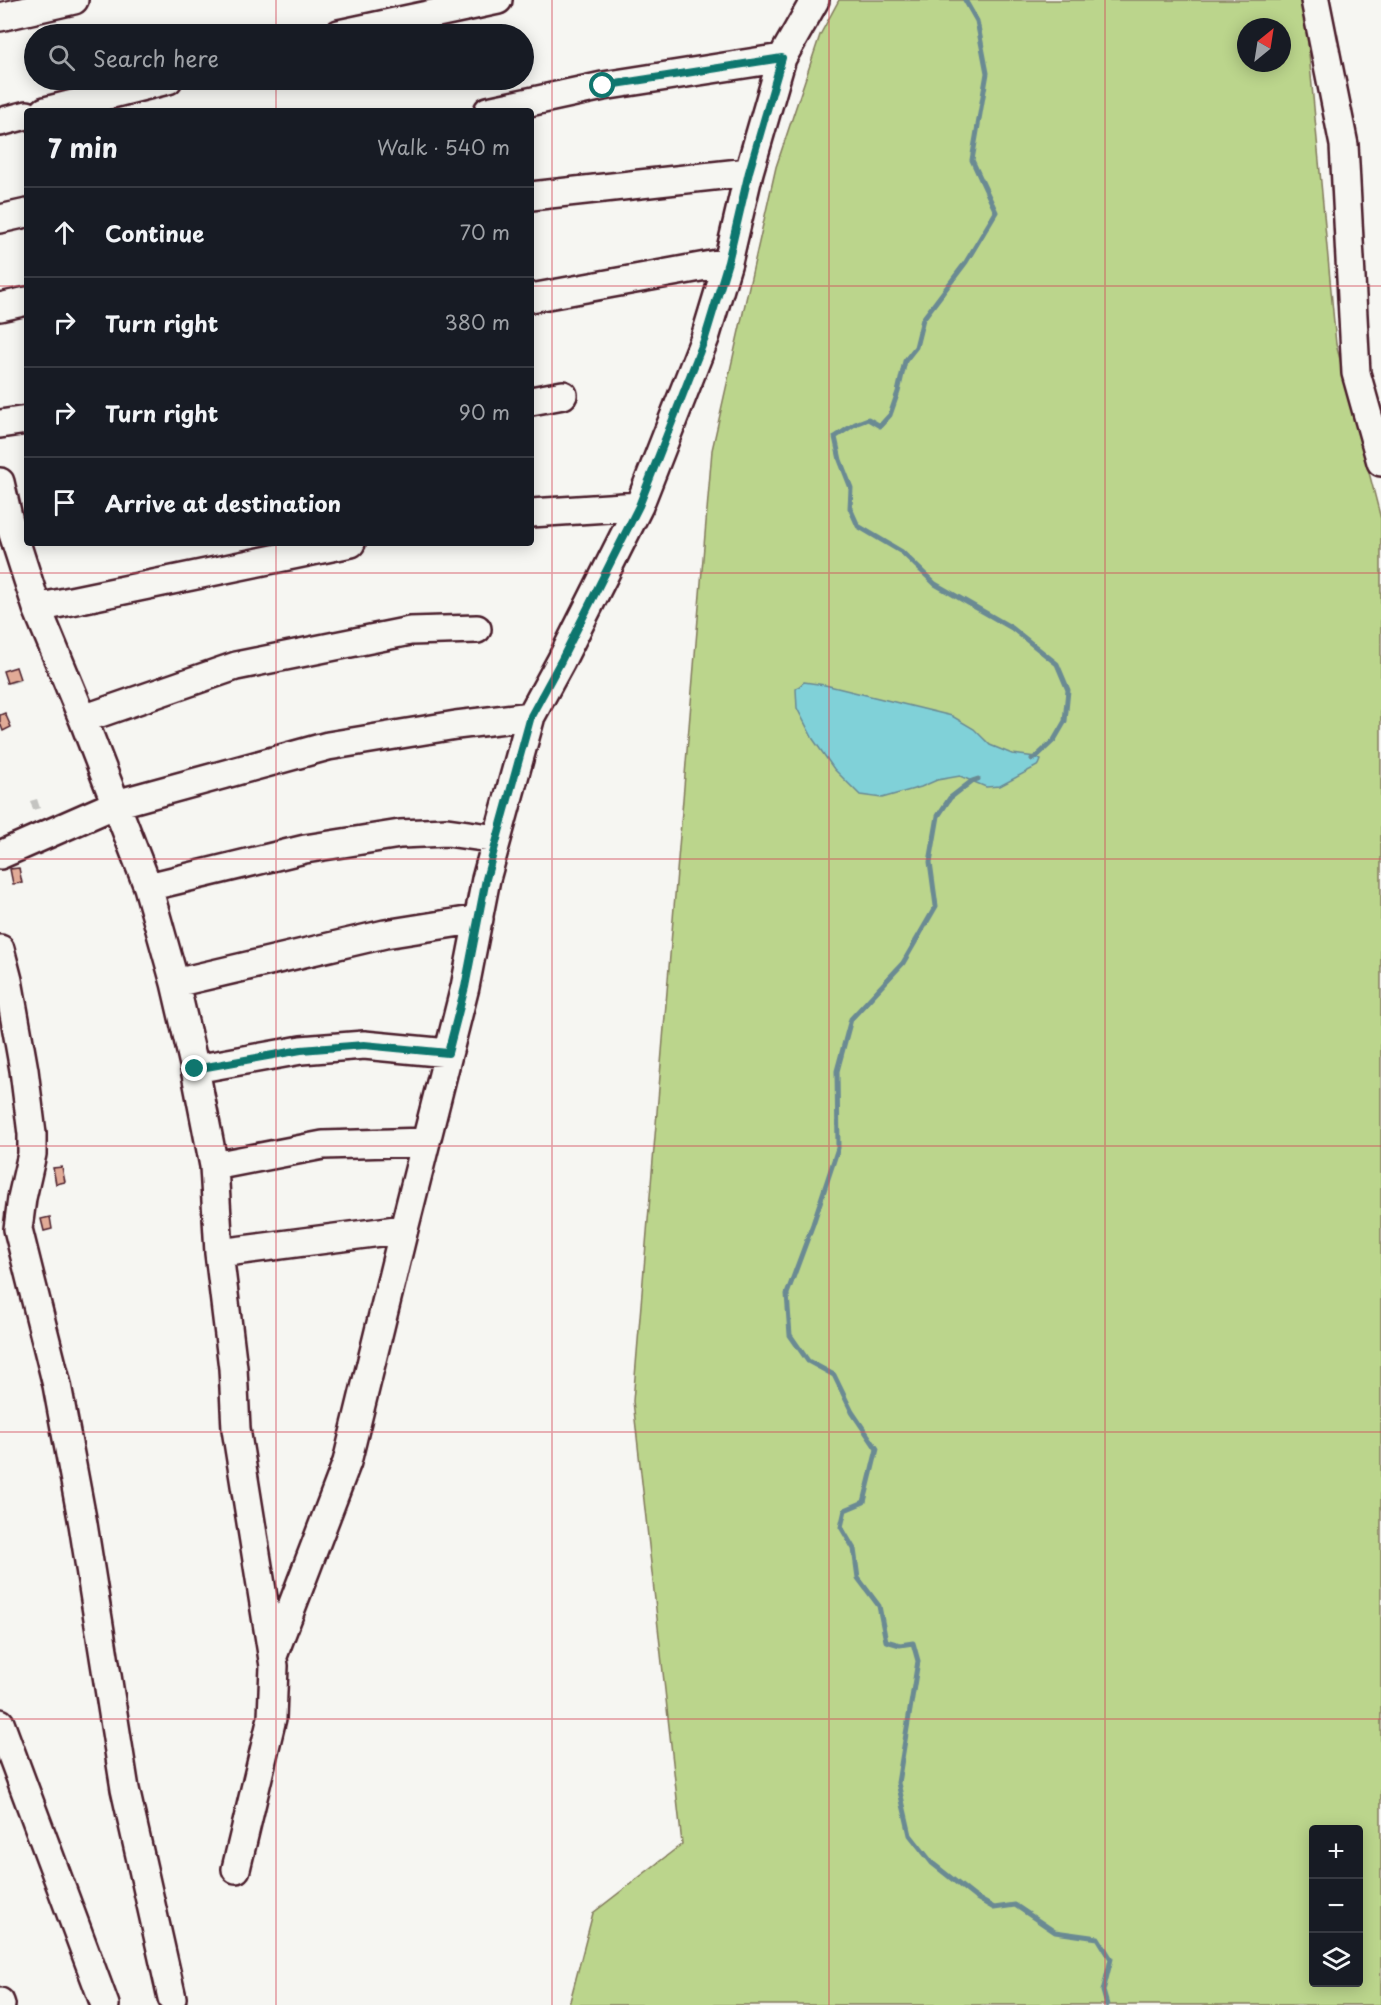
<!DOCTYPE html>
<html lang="en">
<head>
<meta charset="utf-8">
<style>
  body { margin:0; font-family:"Playpen Sans",sans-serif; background:#242831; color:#f1f3f6 }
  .controls { position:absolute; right:18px; bottom:18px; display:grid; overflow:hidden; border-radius:6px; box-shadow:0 3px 15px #0003 }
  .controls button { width:54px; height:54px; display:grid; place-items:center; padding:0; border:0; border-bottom:2px solid #363941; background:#171b24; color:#f1f3f6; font:30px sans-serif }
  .compass { position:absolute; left:1237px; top:18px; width:54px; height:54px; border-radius:50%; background:#171b24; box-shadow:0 3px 15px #0003; rotate:30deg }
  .stop { position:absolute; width:18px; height:18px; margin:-14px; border:4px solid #0f766e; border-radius:50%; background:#fff }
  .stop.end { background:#0f766e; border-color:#fff; box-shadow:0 2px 6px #0008 }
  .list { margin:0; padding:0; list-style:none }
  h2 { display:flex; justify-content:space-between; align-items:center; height:78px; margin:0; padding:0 24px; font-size:26px }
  h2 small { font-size:20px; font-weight:400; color:#9ea1a6 }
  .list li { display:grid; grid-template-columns:39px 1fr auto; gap:18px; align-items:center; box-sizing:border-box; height:90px; padding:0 24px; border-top:2px solid #363941 }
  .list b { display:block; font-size:22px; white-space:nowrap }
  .list em { font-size:20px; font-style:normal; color:#9ea1a6 }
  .icon { flex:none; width:33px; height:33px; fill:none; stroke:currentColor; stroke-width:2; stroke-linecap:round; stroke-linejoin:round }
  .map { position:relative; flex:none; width:1381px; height:2005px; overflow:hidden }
  .search { position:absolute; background:#171b24; box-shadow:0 3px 15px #0003; left:24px; top:24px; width:510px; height:66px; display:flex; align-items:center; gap:15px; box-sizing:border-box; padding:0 21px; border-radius:33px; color:#9ea1a6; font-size:22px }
  .panel { position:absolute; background:#171b24; box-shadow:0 3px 15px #0003; left:24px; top:108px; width:510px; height:438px; border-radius:6px }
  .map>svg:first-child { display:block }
  .green { fill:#bbd58c; stroke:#827a5c; stroke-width:1.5; fill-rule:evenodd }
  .water { fill:#80d1d8; stroke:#6a8a93; stroke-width:1.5 }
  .shadow { fill:#0003 }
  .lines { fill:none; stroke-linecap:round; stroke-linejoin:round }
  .stream { stroke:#6a8a93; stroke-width:5 }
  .building { fill:#e1ab97; stroke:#4a1f2b; stroke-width:1.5 }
  .minor-casing { stroke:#4a1f2b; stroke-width:32 }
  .minor { stroke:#f6f6f2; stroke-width:27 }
  .route { stroke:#0f766e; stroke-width:8 }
  .grid { fill:none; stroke:#d1495b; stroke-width:1.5; stroke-opacity:0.55 }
</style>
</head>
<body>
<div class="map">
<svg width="1381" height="2005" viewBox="0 0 1381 2005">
  <rect width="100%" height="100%" fill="#f6f6f2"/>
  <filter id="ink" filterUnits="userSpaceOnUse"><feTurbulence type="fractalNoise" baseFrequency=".0167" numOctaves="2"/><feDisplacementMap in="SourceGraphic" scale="12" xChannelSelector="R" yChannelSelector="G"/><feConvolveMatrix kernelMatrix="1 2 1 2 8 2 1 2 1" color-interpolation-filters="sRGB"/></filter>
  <g filter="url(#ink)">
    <!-- green -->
    <path class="green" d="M 839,0 L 1304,0 L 1336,344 L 1381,519 L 1381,2005 L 569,2005 L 593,1913 L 682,1844 L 633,1401 L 712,450 L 776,167 L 820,35 ZM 1246,27 L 1282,27 L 1282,63 L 1246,63 ZM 1314,1830 L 1358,1830 L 1358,1982 L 1314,1982 Z"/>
    <!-- water -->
    <path class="water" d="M 804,682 L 825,685 L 952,716 L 974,729 L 990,745 L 1012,754 L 1036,757 L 1041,760 L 1039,765 L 1000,786 L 986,787 L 960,776 L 937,780 L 921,787 L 882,798 L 860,795 L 834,769 L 813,739 L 797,708 L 796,689 Z"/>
    <!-- shadow -->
    <path class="shadow" d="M 17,671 L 20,681 L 10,684 L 8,682 Z
      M 37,799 L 40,808 L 33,810 L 30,801 Z"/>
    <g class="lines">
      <!-- stream -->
      <path class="stream" d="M 965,0 L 977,21 L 987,73 L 972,160 L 996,212 L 966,262 L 923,319 L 916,347 L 905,361 L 898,392 L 890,415 L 880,426 L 868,419 L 855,424 L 835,437 L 840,460 L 851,488 L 850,508 L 858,526 L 902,552 L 935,584 L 1012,628 L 1057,664 L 1068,690 L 1065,721 L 1054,740 L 1036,757 L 1032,759
        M 978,779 L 972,781 L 950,798 L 938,816 L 930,862 L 936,906 L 903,963 L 851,1019 L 837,1071 L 838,1148 L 813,1224 L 787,1294 L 790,1335 L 808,1361 L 834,1375 L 852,1412 L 877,1449 L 864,1502 L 845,1510 L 841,1527 L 854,1549 L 858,1578 L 879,1606 L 886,1641 L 900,1645 L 913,1643 L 918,1661 L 898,1783 L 910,1835 L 932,1863 L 975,1897 L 994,1908 L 1015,1905 L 1055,1932 L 1098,1938 L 1111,1959 L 1103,1991 L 1107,2005"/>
    </g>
    <!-- building -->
    <path class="building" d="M 16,667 L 20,679 L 7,683 L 3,671 Z
      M 5,713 L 11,727 L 3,731 L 0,723 L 0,715 Z
      M 19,868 L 22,883 L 13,884 L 10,869 Z
      M 62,1167 L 65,1182 L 56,1184 L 53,1168 Z
      M 50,1217 L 52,1229 L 44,1231 L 41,1219 Z"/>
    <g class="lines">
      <defs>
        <path id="minor" d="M 1315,0 L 1344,145 L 1356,373 L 1381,462
          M 0,17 L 74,0
          M 339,34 L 498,0
          M 45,111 L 168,80
          M 488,111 L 603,86 L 782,58
          M 0,122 L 27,115
          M 531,196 L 749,172
          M 0,219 L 27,213
          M 531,298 L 728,262
          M 0,307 L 27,301
          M 531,401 L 563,395
          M 0,424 L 27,420
          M 0,482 L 9,521 L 37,608 L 83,719 L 148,887 L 175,983 L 195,1069 L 214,1166 L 219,1253 L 233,1368 L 236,1429 L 274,1666 L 272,1718 L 236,1869
          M 531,513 L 639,506
          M 37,608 L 351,543
          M 83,719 L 236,666 L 410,631 L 477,629
          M 0,855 L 116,804 L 328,746 L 456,725 L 531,716
          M 148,887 L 305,849 L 400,834 L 447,832 L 497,839
          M 0,949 L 8,980 L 24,1070 L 32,1134 L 32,1154 L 22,1198 L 18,1229 L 57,1385 L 83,1524 L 125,1789 L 172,1998
          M 175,983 L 385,934 L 479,919
          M 195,1069 L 301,1050 L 364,1045 L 448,1053
          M 214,1166 L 323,1145 L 426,1142
          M 219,1253 L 404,1229
          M 273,1656 L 347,1462 L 404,1229 L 465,987 L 486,879 L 531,716 L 561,661 L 639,506 L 705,338 L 728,262 L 749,172 L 782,58 L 815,0
          M 0,1723 L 105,2005
          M 0,2002 L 1,2005"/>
      </defs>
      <!-- minor casing -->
      <use href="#minor" class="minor-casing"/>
      <!-- minor -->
      <use href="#minor" class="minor"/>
    </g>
  </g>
  <g class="lines" filter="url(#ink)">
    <!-- route -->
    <path class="route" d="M 195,1069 L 301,1050 L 364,1045 L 448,1053 L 465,987 L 486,879 L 531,716 L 561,661 L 639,506 L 705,338 L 728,262 L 749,172 L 782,58 L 603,86"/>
  </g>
  <!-- grid -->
  <path class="grid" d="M 276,0 L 276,34M 552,0 L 552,2005M 829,0 L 829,2005M 1105,0 L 1105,2005M 276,80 L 276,111M 0,286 L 27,286M 531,286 L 1381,286M 276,543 L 276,2005M 0,573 L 1381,573M 0,859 L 1381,859M 0,1146 L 1381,1146M 0,1432 L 1381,1432M 0,1719 L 1381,1719"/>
</svg>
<div class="controls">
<button>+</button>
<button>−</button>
<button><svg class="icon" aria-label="layers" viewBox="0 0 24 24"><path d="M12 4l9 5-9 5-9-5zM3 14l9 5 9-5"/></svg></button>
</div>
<svg class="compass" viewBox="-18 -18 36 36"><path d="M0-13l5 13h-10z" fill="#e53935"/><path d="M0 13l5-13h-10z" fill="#9ea1a6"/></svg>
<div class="stop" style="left:603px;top:86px"></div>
<div class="stop end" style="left:195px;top:1069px"></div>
<div class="search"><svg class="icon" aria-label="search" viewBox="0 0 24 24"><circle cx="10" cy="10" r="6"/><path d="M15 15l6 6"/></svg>Search here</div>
<section class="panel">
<h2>7 min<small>Walk · 540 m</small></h2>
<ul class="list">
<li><svg class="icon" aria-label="ahead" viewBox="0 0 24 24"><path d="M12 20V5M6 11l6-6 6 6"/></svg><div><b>Continue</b></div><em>70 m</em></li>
<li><svg class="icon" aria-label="right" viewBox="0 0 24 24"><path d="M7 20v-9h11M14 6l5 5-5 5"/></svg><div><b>Turn right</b></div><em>380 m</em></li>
<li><svg class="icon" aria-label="right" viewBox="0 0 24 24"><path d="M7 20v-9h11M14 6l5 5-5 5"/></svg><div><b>Turn right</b></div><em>90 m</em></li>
<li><svg class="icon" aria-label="arrive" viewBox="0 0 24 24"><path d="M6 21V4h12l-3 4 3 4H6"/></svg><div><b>Arrive at destination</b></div></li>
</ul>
</section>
</div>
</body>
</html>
